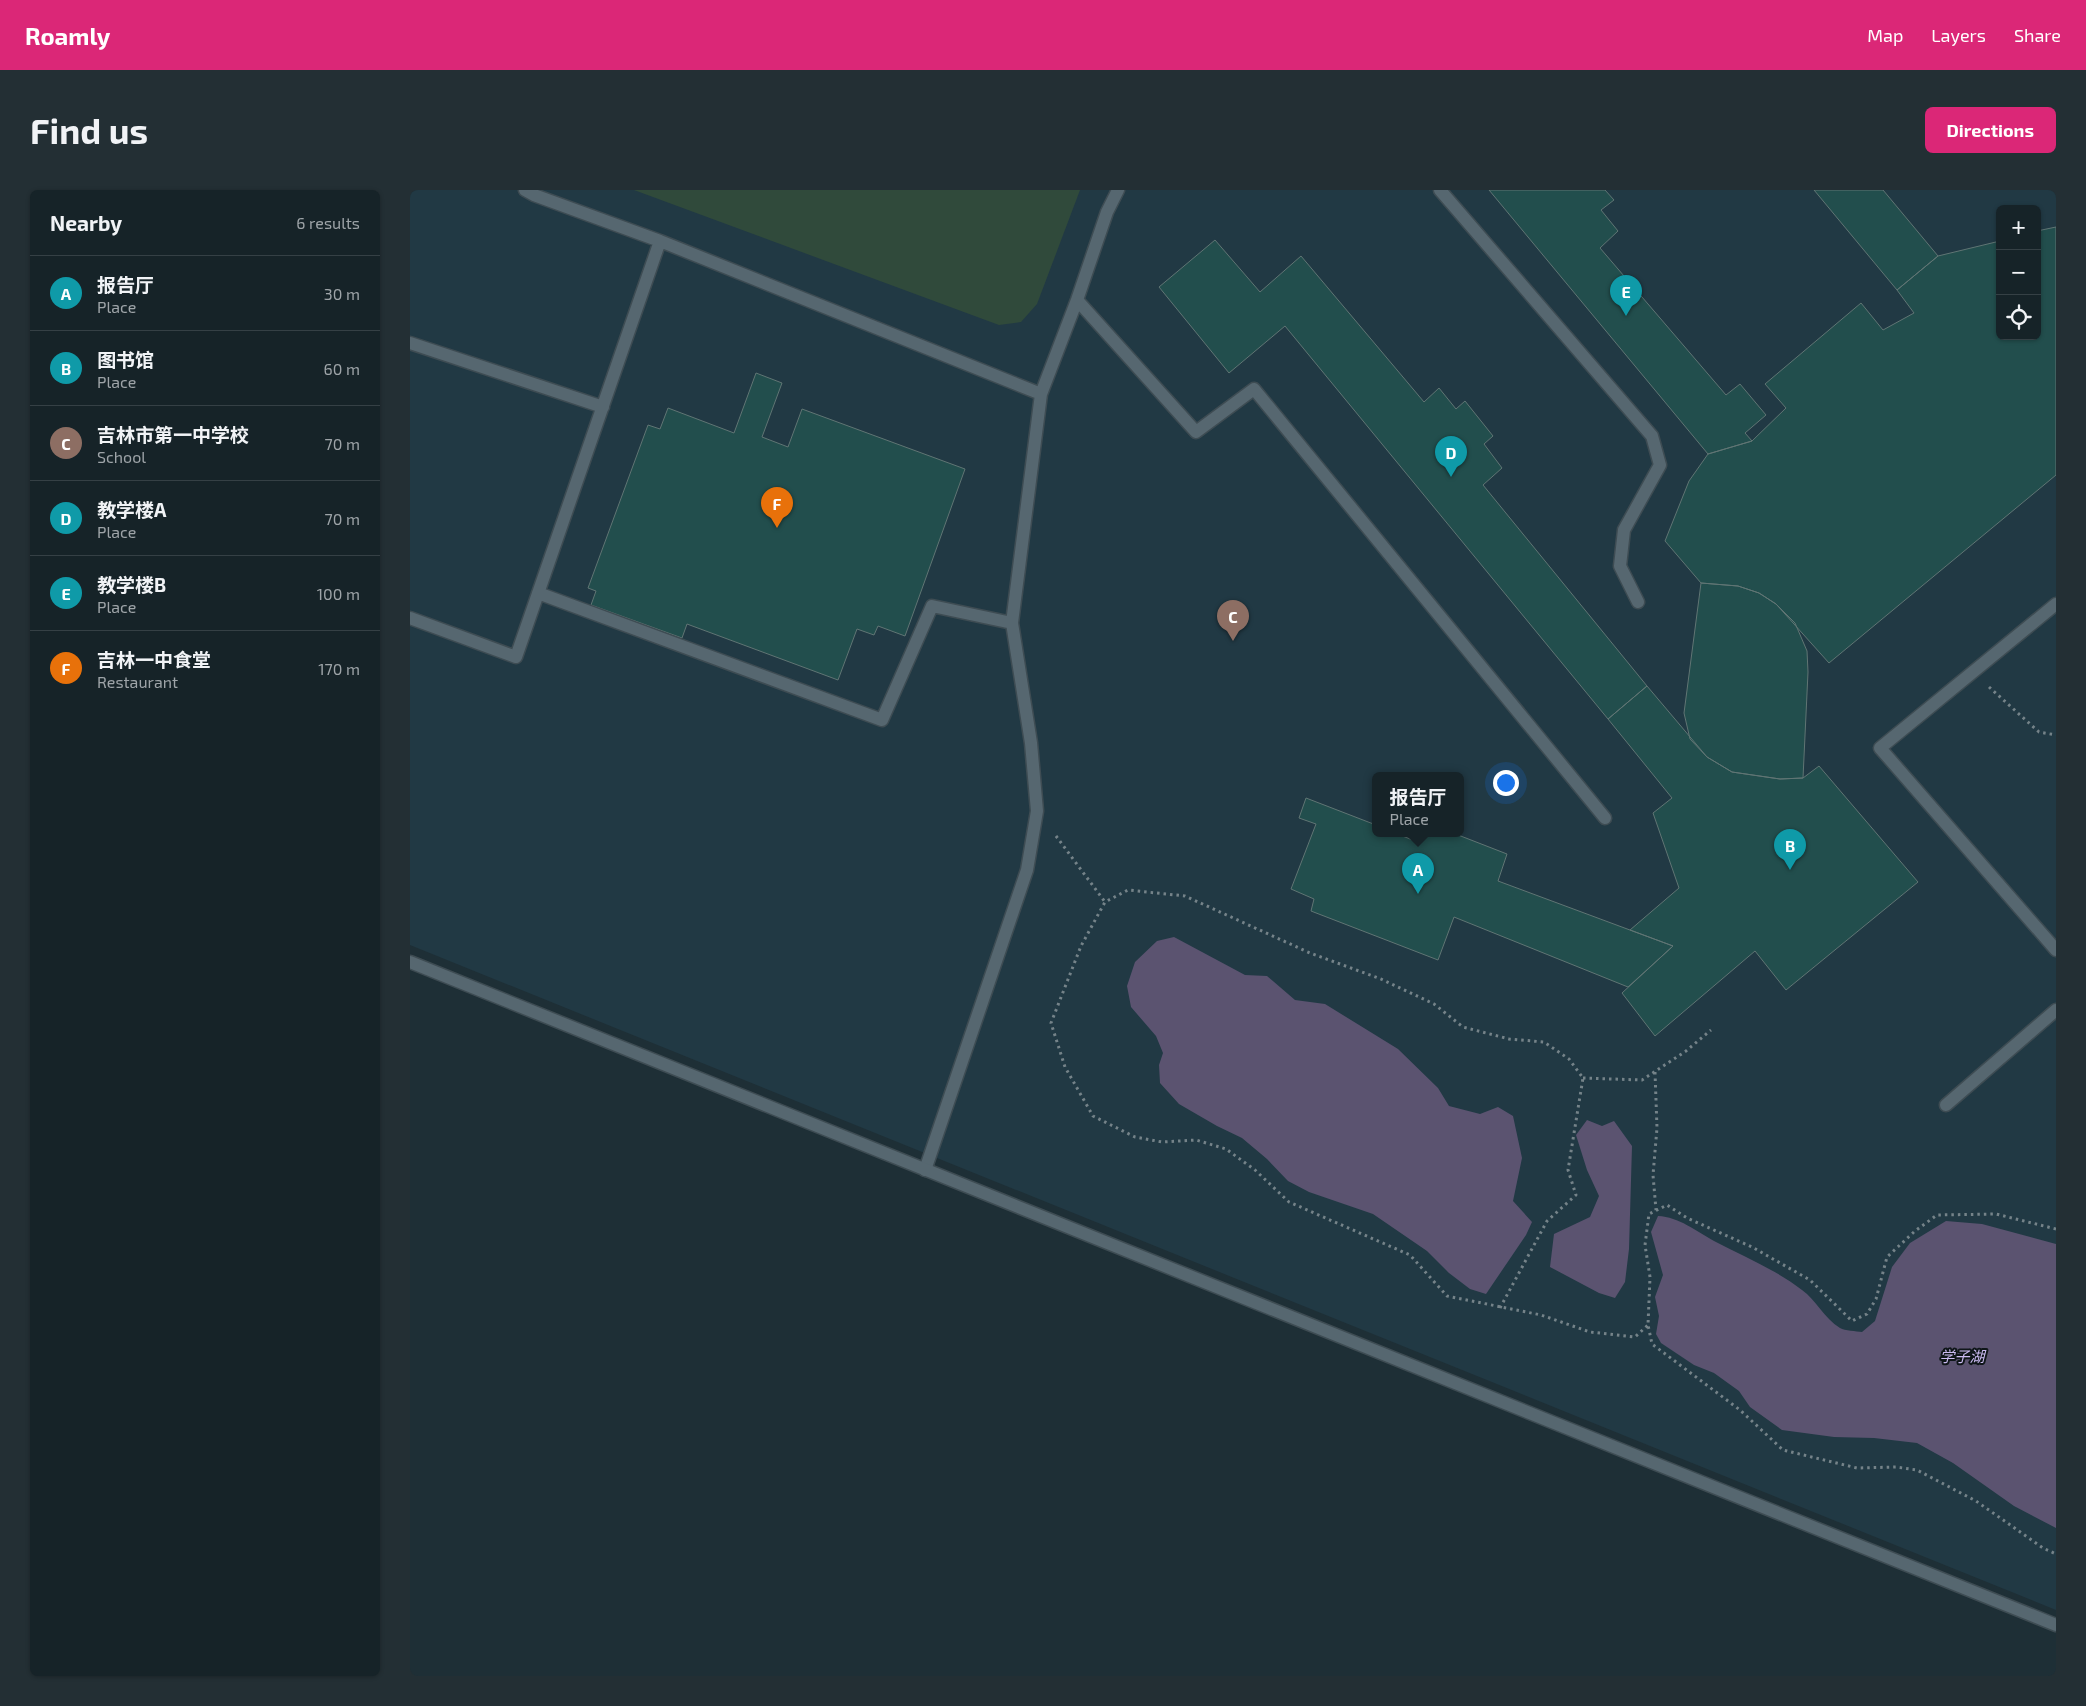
<!DOCTYPE html>
<html lang="en">
<head>
<meta charset="utf-8">
<style>
  body { margin:0; font-family:"Exo 2","Noto Sans SC",sans-serif; background:#232f34; color:#f1f3f6 }
  .controls { position:absolute; right:15px; top:15px; display:grid; overflow:hidden; border-radius:8px; box-shadow:0 1px 4px #0004 }
  .controls button { width:45px; height:45px; display:grid; place-items:center; padding:0; border:0; border-bottom:1px solid #354045; background:#162328; color:#f1f3f6; font:25px sans-serif }
  .you { position:absolute; left:1095px; top:592px; width:18px; height:18px; margin:-12px; border:4px solid #fff; border-radius:50%; background:#1a73e8; box-shadow:0 0 0 8px #1a73e833 }
  .badge { display:grid; place-items:center; width:32px; height:32px; border-radius:50%; background:#db2777; color:#fff; font-size:16px; font-weight:700 }
  .pin { position:absolute; translate:-50% -41px; filter:drop-shadow(0 1px 2px #0008) }
  .pin::after { content:''; position:absolute; top:26px; width:18px; height:15px; background:inherit; clip-path:polygon(0 0,100% 0,50% 100%) }
  .popup { position:absolute; left:962px; top:582px; width:92px; height:65px; box-sizing:border-box; display:grid; place-content:center; border-radius:8px; background:#162328; filter:drop-shadow(0 1px 4px #0005); font-size:16px; white-space:nowrap; color:#9ea4a8 }
  .popup b { font-size:19px; color:#f1f3f6 }
  .popup::after { content:''; position:absolute; left:50%; top:100%; margin-left:-10px; border:10px solid transparent; border-top-color:#162328 }
  .list { margin:0; padding:0; list-style:none }
  h2 { display:flex; justify-content:space-between; align-items:center; height:65px; margin:0; padding:0 20px; font-size:21px }
  h2 small { font-size:16px; font-weight:400; color:#9ea4a8 }
  .list li { display:grid; grid-template-columns:32px 1fr auto; gap:15px; align-items:center; box-sizing:border-box; height:75px; padding:0 20px; border-top:1px solid #354045 }
  .list b { display:block; font-size:19px; white-space:nowrap }
  .list p { margin:0; font-size:16px; white-space:nowrap; color:#9ea4a8 }
  .list em { font-size:16px; font-style:normal; color:#9ea4a8 }
  .icon { flex:none; width:28px; height:28px; fill:none; stroke:currentColor; stroke-width:2; stroke-linecap:round; stroke-linejoin:round }
  .map { position:relative; flex:none; width:1646px; height:1486px; overflow:hidden; border-radius:8px }
  header { display:flex; align-items:center; gap:30px; box-sizing:border-box; height:70px; padding:0 25px; background:#db2777; color:#fff }
  header strong { font-size:24px }
  nav { display:flex; gap:28px; margin-inline-start:auto; font-size:18px }
  .intro { display:flex; align-items:center; justify-content:space-between; box-sizing:border-box; height:120px; padding:0 30px }
  h1 { margin:0; font-size:35px }
  .button { padding:12px 22px; border-radius:8px; background:#db2777; color:#fff; font-size:18px; font-weight:700 }
  main { display:flex; gap:30px; padding:0 30px }
  aside { flex:1; background:#162328; border-radius:8px; box-shadow:0 1px 4px #0004 }
  .map>svg:first-child { display:block }
  .built { fill:#213944; fill-rule:evenodd }
  .green { fill:#304a3b }
  .water { fill:#5b5370 }
  .building { fill:#224e4d; stroke:#607574 }
  .lines { fill:none; stroke-linecap:round; stroke-linejoin:round }
  .lane-casing { stroke:#3e4c53; stroke-width:15 }
  .street-casing { stroke:#3e4c53; stroke-width:15 }
  .path { stroke:#758389; stroke-width:3; stroke-dasharray:2.5 4; stroke-linecap:butt }
  .lane { stroke:#566770; stroke-width:12 }
  .street { stroke:#566770; stroke-width:12 }
  .labels { text-anchor:middle; stroke-width:4; stroke-linejoin:round; paint-order:stroke }
  .water-label { font-size:15px; font-style:italic; fill:#cbbbf2; stroke:#0f1619 }
</style>
</head>
<body>
<header>
<strong>Roamly</strong>
<nav><a>Map</a><a>Layers</a><a>Share</a></nav>
</header>
<div class="intro"><h1>Find us</h1><a class="button">Directions</a></div>
<main>
<aside>
<h2>Nearby<small>6 results</small></h2>
<ul class="list">
<li><span class="badge" style="background:#0f9aa8">A</span><div><b>报告厅</b><p>Place</p></div><em>30 m</em></li>
<li><span class="badge" style="background:#0f9aa8">B</span><div><b>图书馆</b><p>Place</p></div><em>60 m</em></li>
<li><span class="badge" style="background:#8d6e63">C</span><div><b>吉林市第一中学校</b><p>School</p></div><em>70 m</em></li>
<li><span class="badge" style="background:#0f9aa8">D</span><div><b>教学楼A</b><p>Place</p></div><em>70 m</em></li>
<li><span class="badge" style="background:#0f9aa8">E</span><div><b>教学楼B</b><p>Place</p></div><em>100 m</em></li>
<li><span class="badge" style="background:#e8710a">F</span><div><b>吉林一中食堂</b><p>Restaurant</p></div><em>170 m</em></li>
</ul>
</aside>
<div class="map">
<svg width="1646" height="1486" viewBox="0 0 1646 1486">
  <rect width="100%" height="100%" fill="#1e2f36"/>
  <!-- built -->
  <path class="built" d="M 0,0 L 1646,0 L 1646,1420 L 0,755 ZM 1590,19 L 1627,19 L 1627,146 L 1590,146 ZM 966,585 L 1050,585 L 1050,643 L 966,643 Z"/>
  <!-- green -->
  <path class="green" d="M 224,0 L 670,0 L 627,114 L 611,132 L 589,135 Z"/>
  <!-- water -->
  <path class="water" d="M 764,747 L 835,785 L 857,786 L 885,810 L 915,814 L 988,859 L 1028,898 L 1039,916 L 1070,924 L 1088,917 L 1103,926 L 1112,968 L 1103,1011 L 1122,1032 L 1116,1045 L 1076,1104 L 1060,1099 L 1039,1083 L 1017,1061 L 963,1024 L 899,1002 L 878,991 L 857,969 L 832,948 L 807,936 L 769,914 L 750,893 L 749,875 L 753,863 L 746,846 L 721,817 L 717,796 L 725,772 L 747,751 Z
    M 1177,930 L 1192,936 L 1204,931 L 1222,956 L 1219,1059 L 1215,1092 L 1205,1108 L 1189,1103 L 1140,1077 L 1144,1044 L 1180,1027 L 1189,1006 L 1177,980 L 1166,945 Z
    M 1248,1026 C 1269,1027 1286,1041 1304,1051 C 1334,1067 1365,1079 1392,1100 C 1406,1110 1414,1128 1430,1138 C 1435,1141 1446,1141 1452,1142 L 1465,1131 L 1482,1077 L 1500,1053 L 1536,1031 L 1572,1034 L 1646,1054 L 1646,1338 L 1604,1316 L 1543,1273 L 1507,1253 L 1464,1248 L 1424,1247 L 1372,1240 L 1340,1217 L 1329,1201 L 1304,1183 L 1284,1175 L 1251,1153 L 1246,1144 L 1249,1126 L 1245,1107 L 1253,1085 L 1241,1042 Z"/>
  <!-- building -->
  <path class="building" d="M 1079,0 L 1195,0 L 1204,10 L 1191,20 L 1208,41 L 1190,58 L 1316,205 L 1330,194 L 1356,225 L 1335,243 L 1342,251 L 1298,264 Z
    M 1404,0 L 1473,0 L 1528,66 L 1487,100 Z
    M 1646,37 L 1646,285 L 1419,473 L 1366,414 L 1349,403 L 1328,396 L 1291,393 L 1255,351 L 1279,291 L 1298,264 L 1342,251 L 1376,218 L 1355,194 L 1451,113 L 1473,140 L 1504,123 L 1487,100 L 1528,66 L 1590,51 L 1590,146 L 1627,146 L 1627,41 Z
    M 805,50 L 850,102 L 891,66 L 1014,212 L 1029,198 L 1046,219 L 1055,211 L 1083,246 L 1074,254 L 1092,278 L 1073,295 L 1237,496 L 1198,529 L 875,136 L 819,183 L 749,97 Z
    M 346,183 L 372,193 L 352,247 L 378,257 L 392,219 L 555,279 L 495,446 L 468,436 L 464,445 L 447,439 L 428,490 L 277,434 L 272,448 L 181,415 L 186,401 L 178,398 L 238,235 L 250,239 L 258,218 L 324,243 Z
    M 1291,393 L 1328,396 L 1349,403 L 1366,414 L 1385,433 L 1397,461 L 1398,482 L 1393,588 L 1370,589 L 1322,582 L 1297,567 L 1280,549 L 1274,523 Z
    M 1237,496 L 1297,567 L 1322,582 L 1370,589 L 1393,588 L 1409,576 L 1508,692 L 1376,800 L 1345,761 L 1245,846 L 1212,803 L 1263,756 L 1220,740 L 1269,698 L 1243,623 L 1262,608 L 1198,529 Z
    M 896,608 L 966,635 L 966,643 L 985,643 L 1010,653 L 1014,643 L 1043,643 L 1097,664 L 1088,691 L 1263,756 L 1218,797 L 1044,727 L 1028,770 L 901,721 L 904,709 L 881,699 L 906,634 L 889,628 Z"/>
  <g class="lines">
    <defs>
      <path id="lane" d="M 115,0 L 124,5 L 250,51 L 631,204
        M 1030,0 L 1242,246 L 1250,275 L 1214,340 L 1210,376 L 1228,412
        M 667,110 L 786,242 L 844,199 L 1195,628
        M 0,153 L 193,217
        M 128,403 L 472,530 L 522,416 L 602,433
        M 1646,414 L 1470,558 L 1646,760
        M 0,428 L 106,467 L 250,51
        M 1536,915 L 1646,820
        M 515,980 L 617,680 L 627,621 L 621,553 L 602,433 L 631,204 L 667,110 L 697,22 L 708,0"/>
      <path id="street" d="M 0,772 L 1646,1435"/>
    </defs>
    <!-- lane casing -->
    <use href="#lane" class="lane-casing"/>
    <!-- street casing -->
    <use href="#street" class="street-casing"/>
    <!-- path -->
    <path class="path" d="M 1579,497 L 1629,542 L 1646,545
      M 646,646 L 695,712
      M 1245,882 L 1247,938 L 1243,985 L 1246,1020
      M 1173,888 L 1232,890 L 1276,861 L 1301,840
      M 1646,1039 L 1586,1024 L 1527,1025 L 1505,1041 L 1477,1067 L 1466,1109 L 1457,1124 L 1442,1131 L 1400,1090 L 1342,1057 L 1277,1028 L 1257,1015 L 1239,1024 L 1235,1055 L 1240,1087 L 1238,1135 L 1242,1154 L 1330,1220 L 1373,1260 L 1447,1278 L 1486,1277 L 1507,1280 L 1566,1311 L 1633,1358 L 1646,1364
      M 1090,1118 L 1137,1031 L 1166,1005 L 1158,980 L 1173,888 L 1159,869 L 1134,852 L 1099,849 L 1053,837 L 1024,814 L 971,789 L 900,763 L 775,706 L 718,700 L 695,712 L 671,756 L 641,833 L 655,877 L 683,926 L 725,947 L 752,952 L 786,950 L 816,959 L 845,980 L 879,1012 L 1000,1065 L 1037,1106 L 1131,1125 L 1180,1142 L 1225,1147 L 1238,1135"/>
    <!-- lane -->
    <use href="#lane" class="lane"/>
    <!-- street -->
    <use href="#street" class="street"/>
  </g>
  <g class="labels">
    <!-- water labels -->
    <g class="water-label">
      <text x="1552" y="1172">学子湖</text>
    </g>
  </g>
</svg>
<div class="controls">
<button>+</button>
<button>−</button>
<button><svg class="icon" aria-label="locate" viewBox="0 0 24 24"><circle cx="12" cy="12" r="6"/><path d="M12 2v4M12 18v4M2 12h4M18 12h4"/></svg></button>
</div>
<div class="you"></div>
<div class="pin badge" style="left:1008px;top:704px;background:#0f9aa8">A</div>
<div class="popup"><b>报告厅</b>Place</div>
<div class="pin badge" style="left:1380px;top:680px;background:#0f9aa8">B</div>
<div class="pin badge" style="left:823px;top:451px;background:#8d6e63">C</div>
<div class="pin badge" style="left:1041px;top:287px;background:#0f9aa8">D</div>
<div class="pin badge" style="left:1216px;top:126px;background:#0f9aa8">E</div>
<div class="pin badge" style="left:367px;top:338px;background:#e8710a">F</div>
</div>
</main>
</body>
</html>
